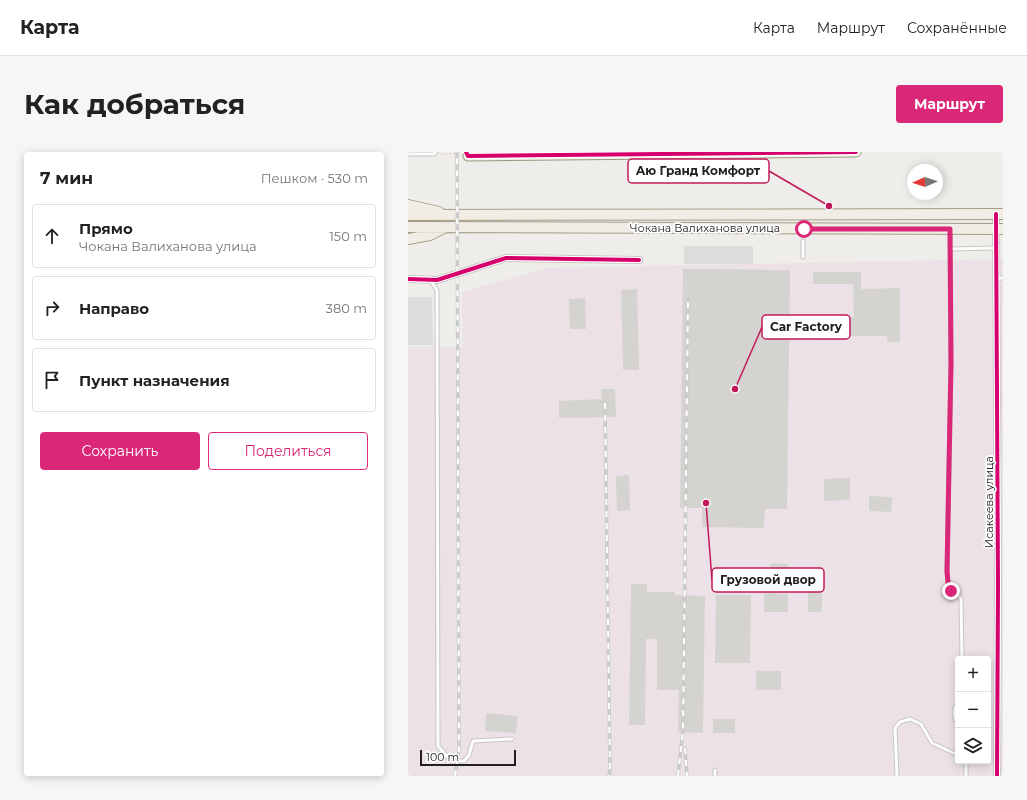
<!DOCTYPE html>
<html lang="ru">
<head>
<meta charset="utf-8">
<style>
  body { margin:0; font-family:Montserrat,sans-serif; background:#f6f6f6; color:#222 }
  .controls { position:absolute; right:12px; bottom:12px; display:grid; overflow:hidden; border-radius:4px; box-shadow:0 2px 10px #0003 }
  .controls button { width:36px; height:36px; display:grid; place-items:center; padding:0; border:0; border-bottom:1px solid #e0e0e0; background:#fff; color:#222; font:20px sans-serif }
  .compass { position:absolute; left:499px; top:12px; width:36px; height:36px; border-radius:50%; background:#fff; box-shadow:0 2px 10px #0003; rotate:267deg }
  .scale { position:absolute; left:12px; bottom:10px; width:96px; box-sizing:border-box; padding-left:4px; border:2px solid #202020; border-top:0; font-size:11px; line-height:14px; white-space:nowrap; color:#202020; -webkit-text-stroke:3px #fff; paint-order:stroke }
  .stop { position:absolute; width:12px; height:12px; margin:-9px; border:3px solid #db2777; border-radius:50%; background:#fff }
  .stop.end { background:#db2777; border-color:#fff; box-shadow:0 1px 4px #0008 }
  .list { margin:0; padding:0; list-style:none }
  h2 { display:flex; justify-content:space-between; align-items:center; height:52px; margin:0; padding:0 16px; font-size:17px }
  h2 small { font-size:13px; font-weight:400; color:#767676 }
  .list li { display:grid; grid-template-columns:26px 1fr auto; gap:12px; align-items:center; box-sizing:border-box; height:64px; margin:0 8px 8px; padding:0 8px; border:1px solid #e0e0e0; border-radius:4px }
  .list b { display:block; font-size:15px; white-space:nowrap }
  .list p { margin:0; font-size:13px; white-space:nowrap; color:#767676 }
  .list em { font-size:13px; font-style:normal; color:#767676 }
  .actions { display:flex; gap:8px; padding:12px 16px }
  .actions a { flex:1; padding:9px 0; border:1px solid #db2777; border-radius:4px; text-align:center; font-size:14px; color:#db2777 }
  .actions .main { background:#db2777; color:#fff }
  .icon { flex:none; width:22px; height:22px; fill:none; stroke:currentColor; stroke-width:2; stroke-linecap:round; stroke-linejoin:round }
  .map { position:relative; flex:none; width:595px; height:624px; overflow:hidden; border-radius:4px }
  header { display:flex; align-items:center; gap:24px; box-sizing:border-box; height:56px; padding:0 20px; background:#fff; border-bottom:1px solid #e0e0e0 }
  header strong { font-size:19px }
  nav { display:flex; gap:22px; margin-inline-start:auto; font-size:14px }
  .intro { display:flex; align-items:center; justify-content:space-between; box-sizing:border-box; height:96px; padding:0 24px }
  h1 { margin:0; font-size:28px }
  .button { padding:10px 18px; border-radius:4px; background:#db2777; color:#fff; font-size:14px; font-weight:700 }
  main { display:flex; gap:24px; padding:0 24px }
  aside { flex:1; background:#fff; border-radius:4px; box-shadow:0 2px 10px #0003 }
  .map>svg:first-child { display:block }
  .industrial { fill:#ece1e7; fill-rule:evenodd }
  .religious { fill:#dcdcda }
  .building { fill:#d5d3d0 }
  .lines { fill:none; stroke-linecap:round; stroke-linejoin:round }
  .lane-casing { stroke:#c7c6c5; stroke-width:5 }
  .street-casing { stroke:#c7c6c5; stroke-width:8 }
  .secondary-casing { stroke:#96997f; stroke-width:11 }
  .primary-casing { stroke:#a59c85; stroke-width:12 }
  .path { stroke:#dcceca; stroke-width:1; stroke-dasharray:2 2; stroke-linecap:butt }
  .lane { stroke:#fcfcfc; stroke-width:3 }
  .street { stroke:#fcfcfc; stroke-width:6 }
  .secondary { stroke:#f3f4ec; stroke-width:9 }
  .primary { stroke:#f1ede6; stroke-width:10 }
  .rail-casing { stroke:#cbcbca; stroke-width:3.5 }
  .rail { stroke:#fff; stroke-width:2; stroke-dasharray:6; stroke-linecap:butt }
  .cycleway-casing { stroke:#fff; stroke-width:6 }
  .cycleway { stroke:#d6006c; stroke-width:4 }
  .route { stroke:#db2777; stroke-width:5 }
  .labels { text-anchor:middle; stroke-width:3.5; stroke-linejoin:round; paint-order:stroke }
  .street-label { font-size:11px; fill:#202020; stroke:#fff }
  .leader { fill:none; stroke:#c2185b; stroke-width:1.5 }
  .callout-dot { fill:#c2185b; stroke:#fff; stroke-width:1.5 }
  .callout { fill:#fff; stroke:#c2185b; stroke-width:1.5 }
  .callout-label { font-size:12px; text-anchor:middle; font-weight:bold; fill:#202020 }
</style>
</head>
<body>
<header>
<strong>Карта</strong>
<nav><a>Карта</a><a>Маршрут</a><a>Сохранённые</a></nav>
</header>
<div class="intro"><h1>Как добраться</h1><a class="button">Маршрут</a></div>
<main>
<aside>
<h2>7 мин<small>Пешком · 530 m</small></h2>
<ul class="list">
<li><svg class="icon" aria-label="ahead" viewBox="0 0 24 24"><path d="M12 20V5M6 11l6-6 6 6"/></svg><div><b>Прямо</b><p>Чокана Валиханова улица</p></div><em>150 m</em></li>
<li><svg class="icon" aria-label="right" viewBox="0 0 24 24"><path d="M7 20v-9h11M14 6l5 5-5 5"/></svg><div><b>Направо</b></div><em>380 m</em></li>
<li><svg class="icon" aria-label="arrive" viewBox="0 0 24 24"><path d="M6 21V4h12l-3 4 3 4H6"/></svg><div><b>Пункт назначения</b></div></li>
</ul>
<div class="actions"><a class="main">Сохранить</a><a>Поделиться</a></div>
</aside>
<div class="map">
<svg width="595" height="624" viewBox="0 0 595 624">
  <rect width="100%" height="100%" fill="#eeede9"/>
  <!-- industrial -->
  <path class="industrial" d="M 595,107 L 595,624 L 0,624 L 0,195 L 55,195 L 54,140 L 139,116 ZM 550,507 L 580,507 L 580,609 L 550,609 Z"/>
  <!-- religious -->
  <path class="religious" d="M 276,94 L 345,94 L 345,112 L 276,112 Z
    M 0,145 L 24,145 L 25,193 L 0,193 Z"/>
  <!-- building -->
  <path class="building" d="M 275,117 L 382,118 L 379,357 L 357,357 L 356,376 L 294,375 L 294,356 L 272,356 Z
    M 405,120 L 453,120 L 453,137 L 492,136 L 492,190 L 479,190 L 479,184 L 440,184 L 440,188 L 406,188 L 406,165 L 446,165 L 445,132 L 405,132 Z
    M 229,137 L 231,218 L 215,218 L 213,138 Z
    M 177,146 L 178,177 L 162,177 L 161,147 Z
    M 193,237 L 207,237 L 208,265 L 151,266 L 151,249 L 194,247 Z
    M 221,323 L 222,358 L 209,359 L 208,324 Z
    M 442,326 L 442,348 L 416,349 L 416,327 Z
    M 461,344 L 484,345 L 483,360 L 461,359 Z
    M 362,411 L 380,412 L 380,426 L 362,426 Z
    M 400,426 L 414,426 L 414,460 L 400,460 Z
    M 223,432 L 239,432 L 239,440 L 267,440 L 267,443 L 297,444 L 295,581 L 270,580 L 271,538 L 249,538 L 249,487 L 238,487 L 237,573 L 221,573 Z
    M 356,441 L 380,442 L 380,460 L 356,460 Z
    M 308,443 L 343,443 L 342,511 L 307,511 Z
    M 348,519 L 373,519 L 373,538 L 348,538 Z
    M 78,561 L 110,564 L 108,581 L 77,579 Z
    M 305,567 L 327,567 L 327,581 L 305,581 Z"/>
  <g class="lines">
    <defs>
      <path id="lane" d="M 0,2 L 26,2 L 28,0
        M 542,79 L 543,211 L 539,419 C 540,433 542,438 553,446 L 554,507
        M 542,97 L 588,96
        M 395,105 L 395,89
        M 589,126 L 595,126
        M 22,128 L 29,138 L 30,594 L 43,609 L 56,609 L 61,603 L 65,589 L 104,587
        M 550,551 C 544,558 546,565 550,573
        M 558,609 L 558,624
        M 307,624 L 307,618
        M 489,624 L 487,576 L 492,570 L 502,567 L 513,572 L 524,591 L 550,603"/>
      <path id="street" d="M 588,62 L 590,434 L 589,624
        M 0,127 L 29,128 L 98,106 L 231,108"/>
      <path id="secondary" d="M 60,4 L 448,0"/>
      <path id="primary" d="M 0,53 L 31,60
        M 0,63 L 595,62
        M 0,75 L 595,77
        M 0,87 L 22,83 L 36,76"/>
    </defs>
    <!-- lane casing -->
    <use href="#lane" class="lane-casing"/>
    <!-- street casing -->
    <use href="#street" class="street-casing"/>
    <!-- secondary casing -->
    <use href="#secondary" class="secondary-casing"/>
    <!-- primary casing -->
    <use href="#primary" class="primary-casing"/>
    <!-- path -->
    <path class="path" d="M 33,2 L 53,1
      M 269,11 L 271,15 L 272,33"/>
    <!-- lane -->
    <use href="#lane" class="lane"/>
    <!-- street -->
    <use href="#street" class="street"/>
    <!-- secondary -->
    <use href="#secondary" class="secondary"/>
    <!-- primary -->
    <use href="#primary" class="primary"/>
    <defs>
      <path id="rail" d="M 197,251 L 202,619 L 201,624
        M 277,596 L 279,624
        M 47,624 L 51,597 L 49,0
        M 270,624 L 275,578 L 280,148"/>
    </defs>
    <!-- rail casing -->
    <use href="#rail" class="rail-casing"/>
    <!-- rail -->
    <use href="#rail" class="rail"/>
    <defs>
      <path id="cycleway" d="M 58,0 L 60,4 L 448,0
        M 588,62 L 590,434 L 589,624
        M 0,127 L 29,128 L 98,106 L 231,108"/>
    </defs>
    <!-- cycleway casing -->
    <use href="#cycleway" class="cycleway-casing"/>
    <!-- cycleway -->
    <use href="#cycleway" class="cycleway"/>
  </g>
  <g class="lines">
    <!-- route -->
    <path class="route" d="M 396,77 L 542,77 L 543,211 L 539,419 L 540,431 L 543,439"/>
  </g>
  <g class="labels">
    <!-- street labels -->
    <g class="street-label">
      <text x="297" y="80">Чокана Валиханова улица</text>
      <text transform="translate(581 350) rotate(-90)" y="4">Исакеева улица</text>
    </g>
  </g>
  <!-- callouts -->
  <path class="leader" d="M421 54L361 19M327 237L354 175M298 351L304 428"/>
  <g class="callout-dot">
    <circle cx="421" cy="54" r="4"/>
    <circle cx="327" cy="237" r="4"/>
    <circle cx="298" cy="351" r="4"/>
  </g>
  <g class="callout">
    <rect x="220" y="7" width="141" height="24" rx="4"/>
    <rect x="354" y="163" width="88" height="24" rx="4"/>
    <rect x="304" y="416" width="112" height="24" rx="4"/>
  </g>
  <g class="callout-label">
    <text x="290" y="23">Аю Гранд Комфорт</text>
    <text x="398" y="179">Car Factory</text>
    <text x="360" y="432">Грузовой двор</text>
  </g>
</svg>
<div class="controls">
<button>+</button>
<button>−</button>
<button><svg class="icon" aria-label="layers" viewBox="0 0 24 24"><path d="M12 4l9 5-9 5-9-5zM3 14l9 5 9-5"/></svg></button>
</div>
<svg class="compass" viewBox="-18 -18 36 36"><path d="M0-13l5 13h-10z" fill="#e53935"/><path d="M0 13l5-13h-10z" fill="#767676"/></svg>
<div class="scale">100 m</div>
<div class="stop" style="left:396px;top:77px"></div>
<div class="stop end" style="left:543px;top:439px"></div>
</div>
</main>
</body>
</html>
